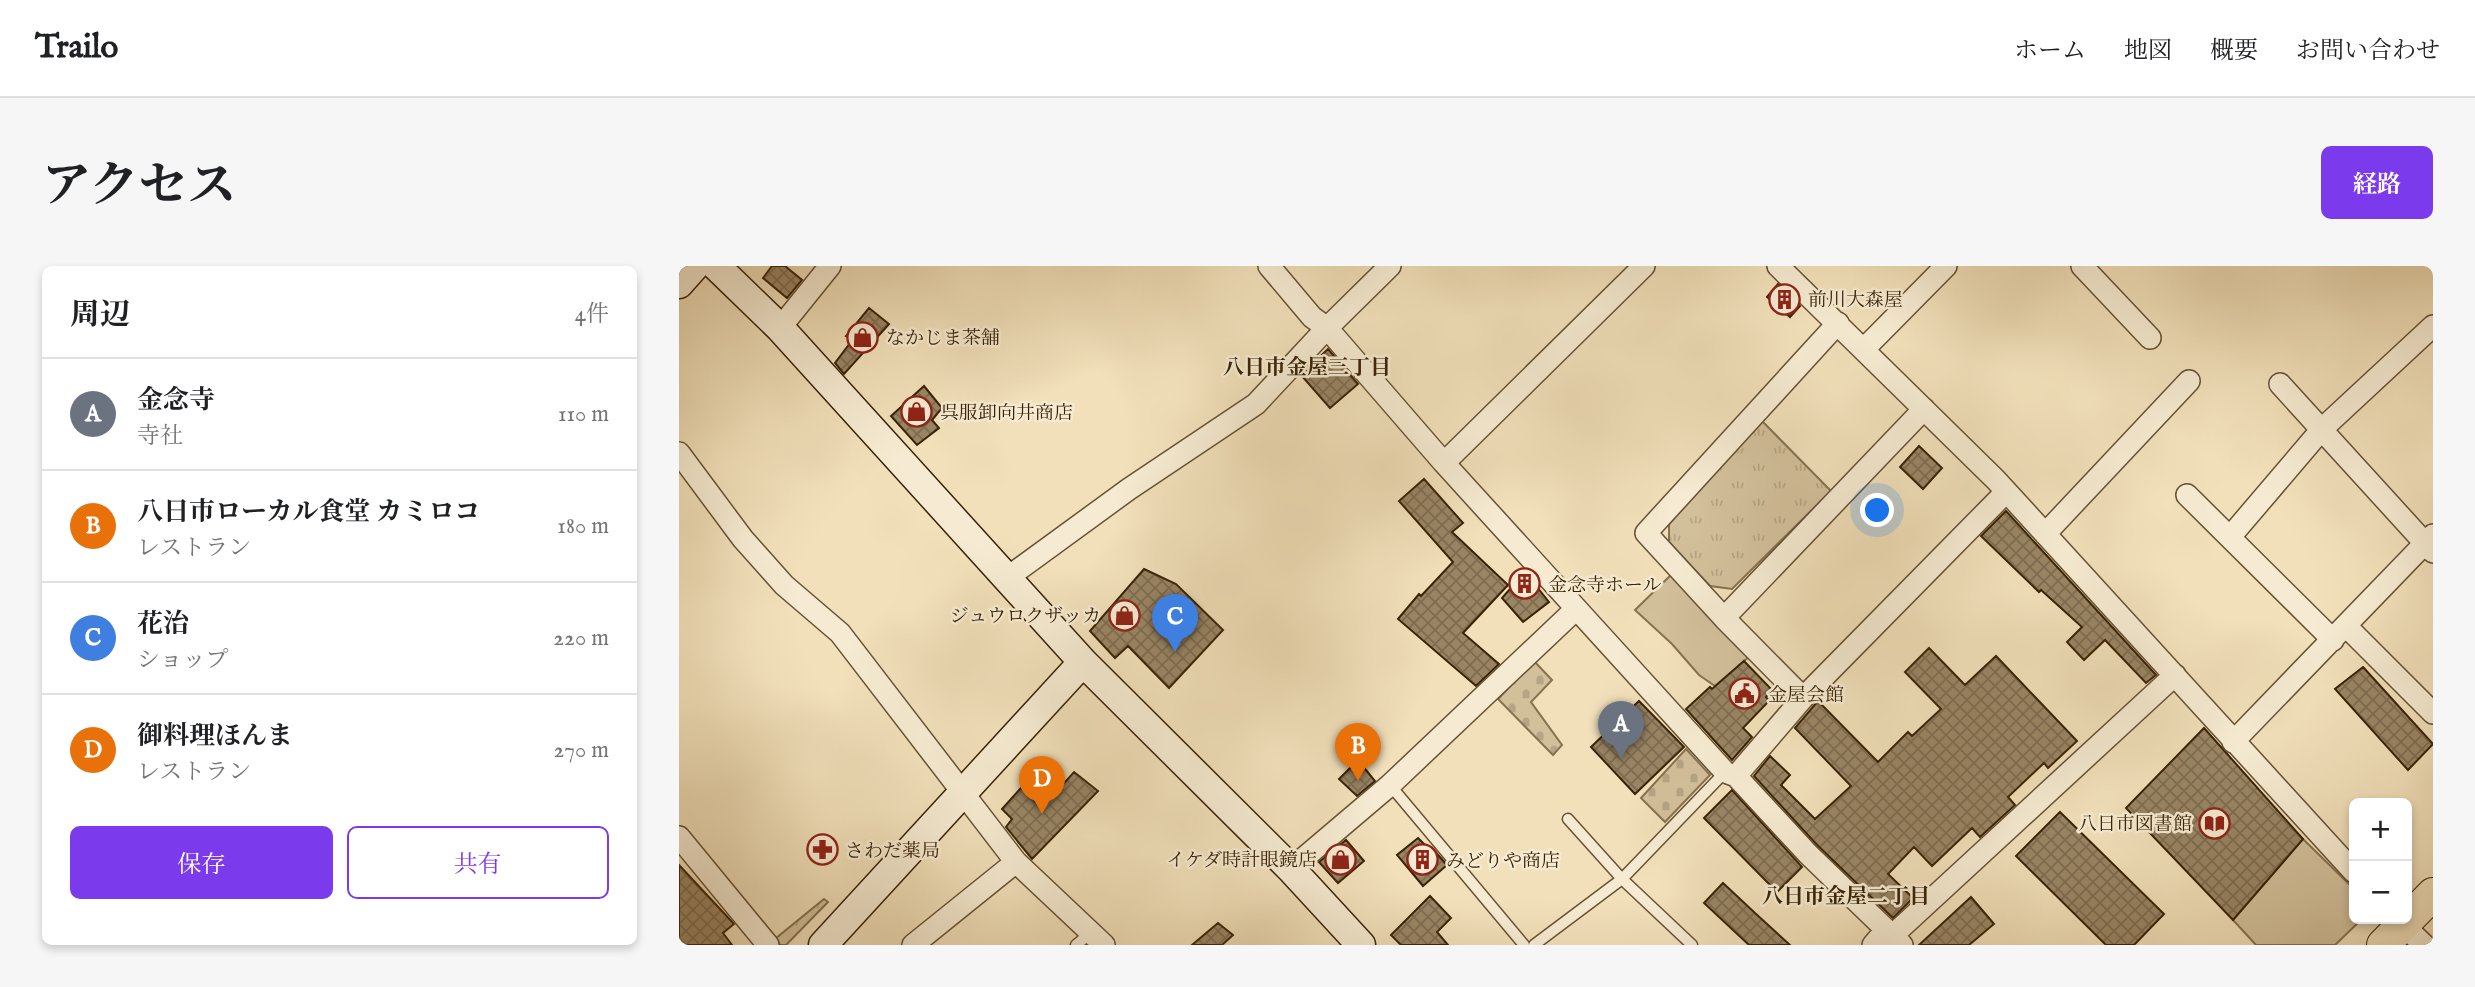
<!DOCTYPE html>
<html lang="ja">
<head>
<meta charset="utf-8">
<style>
  body { margin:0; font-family:"IM FELL English","Noto Serif JP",serif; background:#f6f6f6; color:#202124 }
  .controls { position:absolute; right:21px; bottom:21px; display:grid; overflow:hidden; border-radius:10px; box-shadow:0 4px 10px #0003 }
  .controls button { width:63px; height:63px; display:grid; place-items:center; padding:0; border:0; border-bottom:2px solid #e0e0e0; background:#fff; color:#202124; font:35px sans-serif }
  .you { position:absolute; left:1199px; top:245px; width:24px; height:24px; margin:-18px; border:5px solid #fff; border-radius:50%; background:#1a73e8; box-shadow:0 0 0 10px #1a73e833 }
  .badge { display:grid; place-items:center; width:46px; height:46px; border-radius:50%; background:#7c3aed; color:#fff; font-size:23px; font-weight:700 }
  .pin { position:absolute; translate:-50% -58px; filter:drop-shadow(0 2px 4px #0008) }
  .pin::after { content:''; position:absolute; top:37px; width:24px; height:21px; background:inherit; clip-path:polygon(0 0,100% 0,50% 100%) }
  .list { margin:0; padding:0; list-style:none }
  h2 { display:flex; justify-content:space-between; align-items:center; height:91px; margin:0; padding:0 28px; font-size:30px }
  h2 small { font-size:23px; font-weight:400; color:#757577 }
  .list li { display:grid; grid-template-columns:46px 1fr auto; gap:21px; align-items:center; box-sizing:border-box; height:112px; padding:0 28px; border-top:2px solid #e0e0e0 }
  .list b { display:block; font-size:26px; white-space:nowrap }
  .list p { margin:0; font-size:23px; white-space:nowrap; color:#757577 }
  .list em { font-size:23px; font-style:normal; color:#757577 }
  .actions { display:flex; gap:14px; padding:21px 28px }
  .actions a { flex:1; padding:16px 0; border:2px solid #7c3aed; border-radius:10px; text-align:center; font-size:24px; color:#7c3aed }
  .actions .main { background:#7c3aed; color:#fff }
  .map { position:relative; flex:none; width:1754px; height:679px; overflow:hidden; border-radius:10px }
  header { display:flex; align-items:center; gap:42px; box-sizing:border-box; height:98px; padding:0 35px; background:#fff; border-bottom:2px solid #e0e0e0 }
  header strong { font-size:33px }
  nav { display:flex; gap:38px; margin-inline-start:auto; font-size:24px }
  .intro { display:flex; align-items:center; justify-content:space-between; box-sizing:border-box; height:168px; padding:0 42px }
  h1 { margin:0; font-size:49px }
  .button { padding:18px 32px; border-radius:10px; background:#7c3aed; color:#fff; font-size:24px; font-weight:700 }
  main { display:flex; gap:42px; padding:0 42px }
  aside { flex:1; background:#fff; border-radius:10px; box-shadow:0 4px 10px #0003 }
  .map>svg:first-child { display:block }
  .grass { fill:url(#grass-tufts); stroke:#867250; stroke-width:2 }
  .cemetery { fill:url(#cemetery-stones); stroke:#867250; stroke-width:2 }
  .park { fill:#d2c09b; stroke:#867250; stroke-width:2 }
  .building { fill:url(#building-cross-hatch); stroke:#392306; stroke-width:2 }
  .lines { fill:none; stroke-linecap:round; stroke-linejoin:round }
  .lane-casing { stroke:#675233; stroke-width:13 }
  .street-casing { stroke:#675233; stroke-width:24 }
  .secondary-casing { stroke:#392306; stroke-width:31 }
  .primary-casing { stroke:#392306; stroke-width:34 }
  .lane { stroke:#f6ebd2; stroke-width:10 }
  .street { stroke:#f6ebd2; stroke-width:21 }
  .secondary { stroke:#f6ebd2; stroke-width:28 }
  .primary { stroke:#f1e0ba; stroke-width:32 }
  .labels { text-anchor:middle; stroke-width:5; stroke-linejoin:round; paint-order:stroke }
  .poi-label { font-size:19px; fill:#392306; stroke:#f6ebd2; text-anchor:start }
  .neighbourhood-label { font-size:21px; font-weight:bold; fill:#392306; stroke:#f6ebd2 }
</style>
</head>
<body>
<header>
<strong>Trailo</strong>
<nav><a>ホーム</a><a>地図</a><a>概要</a><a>お問い合わせ</a></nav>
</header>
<div class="intro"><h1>アクセス</h1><a class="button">経路</a></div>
<main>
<aside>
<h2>周辺<small>4件</small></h2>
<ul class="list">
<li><span class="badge" style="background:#6b7280">A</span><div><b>金念寺</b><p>寺社</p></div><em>110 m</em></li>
<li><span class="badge" style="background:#e8710a">B</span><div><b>八日市ローカル食堂 カミロコ</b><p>レストラン</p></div><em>180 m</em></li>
<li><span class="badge" style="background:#3f7fe0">C</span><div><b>花治</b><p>ショップ</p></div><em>220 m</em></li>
<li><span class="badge" style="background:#e8710a">D</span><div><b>御料理ほんま</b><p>レストラン</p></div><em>270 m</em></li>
</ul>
<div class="actions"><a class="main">保存</a><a>共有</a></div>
</aside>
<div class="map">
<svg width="1754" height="679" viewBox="0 0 1754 679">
  <defs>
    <pattern id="grass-tufts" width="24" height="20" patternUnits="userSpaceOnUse" patternTransform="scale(1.75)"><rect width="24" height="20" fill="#d2c09b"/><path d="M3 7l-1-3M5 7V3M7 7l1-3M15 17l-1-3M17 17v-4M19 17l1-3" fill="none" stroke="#b5a584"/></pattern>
    <pattern id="cemetery-stones" width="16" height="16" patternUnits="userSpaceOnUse" patternTransform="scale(1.75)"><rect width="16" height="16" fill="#d2c09b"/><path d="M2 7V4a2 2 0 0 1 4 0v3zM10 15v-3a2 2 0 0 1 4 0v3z" fill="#b5a584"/></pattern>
    <pattern id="building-cross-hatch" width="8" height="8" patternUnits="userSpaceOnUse" patternTransform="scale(1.75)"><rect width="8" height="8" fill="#998564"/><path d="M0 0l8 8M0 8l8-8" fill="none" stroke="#7e6c50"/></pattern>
  </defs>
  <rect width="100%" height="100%" fill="#f1e0ba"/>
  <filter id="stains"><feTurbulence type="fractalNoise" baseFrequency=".00286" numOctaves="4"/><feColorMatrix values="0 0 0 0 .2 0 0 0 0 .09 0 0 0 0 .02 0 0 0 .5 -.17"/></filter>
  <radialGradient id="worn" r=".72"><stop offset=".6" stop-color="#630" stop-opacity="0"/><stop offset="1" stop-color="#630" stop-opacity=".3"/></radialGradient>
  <!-- grass -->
  <path class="grass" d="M 1083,155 L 1152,225 L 1053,323 L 1031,320 L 990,276 L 990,258 Z
    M 145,633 L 149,636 L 107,679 L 101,679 L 96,673 Z"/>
  <!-- cemetery -->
  <path class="cemetery" d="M 855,395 L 873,414 L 852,436 L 883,479 L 874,489 L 819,433 Z
    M 1007,483 L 1031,509 L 986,556 L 962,532 Z"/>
  <!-- park -->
  <path class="park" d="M 995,306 L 1071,390 L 1036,420 L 1020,409 L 993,378 L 956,344 Z
    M 1624,573 L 1675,623 L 1675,653 L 1683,653 L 1656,679 L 1577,679 L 1554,654 Z"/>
  <!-- building -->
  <path class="building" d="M 93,0 L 106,0 L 123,14 L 108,32 L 84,12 Z
    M 1099,18 L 1121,40 L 1111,51 L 1088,31 Z
    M 190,42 L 210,58 L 165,108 L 156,97 L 174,73 L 167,70 Z
    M 649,83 L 679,118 L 651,142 L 622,109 Z
    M 245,120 L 263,142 L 253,154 L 260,162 L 238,179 L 212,150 Z
    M 1240,180 L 1263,202 L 1244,223 L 1221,201 Z
    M 745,213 L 784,257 L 773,266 L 829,319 L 784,367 L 820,398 L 797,420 L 719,353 L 740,328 L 742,330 L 774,296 L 720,235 Z
    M 1327,245 L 1477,409 L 1467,417 L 1426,374 L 1405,394 L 1388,376 L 1403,361 L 1362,324 L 1360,326 L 1302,270 Z
    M 465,303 L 497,318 L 544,364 L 490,422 L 449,380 L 436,392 L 411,365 Z
    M 846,306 L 870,336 L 844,356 L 823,332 Z
    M 1250,382 L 1286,419 L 1317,390 L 1398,475 L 1369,502 L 1365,497 L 1329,531 L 1336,539 L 1301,571 L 1293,562 L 1253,600 L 1235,581 L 1209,608 L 1234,632 L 1214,652 L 1138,579 L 1075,510 L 1091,490 L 1111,509 L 1102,519 L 1136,553 L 1172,520 L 1116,462 L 1139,435 L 1199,496 L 1229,466 L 1233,470 L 1262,443 L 1226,406 Z
    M 1065,395 L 1093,424 L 1087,431 L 1090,435 L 1064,462 L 1073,471 L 1053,494 L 1007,443 L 1031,421 L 1033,423 Z
    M 1684,401 L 1754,478 L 1729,504 L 1656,423 Z
    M 960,435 L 1005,481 L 956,528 L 912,481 Z
    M 1525,462 L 1624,573 L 1554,654 L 1447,542 Z
    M 679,494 L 696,515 L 678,530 L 660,513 Z
    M 395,506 L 419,525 L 353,593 L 327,561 L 333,553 L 323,543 L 342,522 L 363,542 Z
    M 1053,524 L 1123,601 L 1098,626 L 1025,552 Z
    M 1381,546 L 1485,648 L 1455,679 L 1427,679 L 1337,590 Z
    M 739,572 L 751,584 L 753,582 L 768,599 L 744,620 L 718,589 Z
    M 667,574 L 685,595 L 659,617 L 640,596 Z
    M 0,599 L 55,658 L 44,667 L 53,679 L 0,679 Z
    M 1044,617 L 1076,647 L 1111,679 L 1070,679 L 1025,637 Z
    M 751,630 L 772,652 L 758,666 L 769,679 L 722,679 L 712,669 Z
    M 1292,631 L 1315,658 L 1290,679 L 1240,679 Z
    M 539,657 L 554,669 L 543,679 L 513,679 Z"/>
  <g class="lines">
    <defs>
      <path id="lane" d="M 711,519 L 845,679
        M 889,553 L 943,613 L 1013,679
        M 397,679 L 413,666
        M 855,679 L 943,613 L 1046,506"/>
      <path id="street" d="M 590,0 L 633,51 L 648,62 L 765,197 L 1046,506 L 1057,510 L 1129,588 L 1223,679
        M 1099,0 L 1317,214 L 1675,606
        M 1403,0 L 1471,72
        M 101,62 L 151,0
        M 1185,83 L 1267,0
        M 1601,118 L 1754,286
        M 0,187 L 64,273 L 105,319 L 161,367 L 337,596 L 425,679
        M 765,197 L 965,0
        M 1508,229 L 1654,374
        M 1366,268 L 1510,115
        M 1551,271 L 1643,163 L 1754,60
        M 328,312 L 450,223 L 577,138 L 648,62 L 711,0
        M 1045,352 L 1245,143
        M 1667,360 L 1754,447
        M 1124,432 L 1045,352 L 967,267 L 1159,57
        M 1554,476 L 1754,269
        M 1057,510 L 1124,432 L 1327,226
        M 0,571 L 89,679
        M 612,603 L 711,519 L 897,343
        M 1718,653 L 1745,679
        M 234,679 L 337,596
        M 1194,679 L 1200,672 L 1214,669 L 1496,409"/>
      <path id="secondary" d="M 37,0 L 101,62 L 404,396 L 612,603 L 682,679
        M 0,18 L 16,0
        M 144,679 L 404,396"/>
      <path id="primary" d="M 1704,679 L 1754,628"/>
    </defs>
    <!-- lane casing -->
    <use href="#lane" class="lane-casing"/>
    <!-- street casing -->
    <use href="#street" class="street-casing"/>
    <!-- secondary casing -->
    <use href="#secondary" class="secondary-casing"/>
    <!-- primary casing -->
    <use href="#primary" class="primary-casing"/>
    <!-- lane -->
    <use href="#lane" class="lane"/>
    <!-- street -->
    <use href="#street" class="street"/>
    <!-- secondary -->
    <use href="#secondary" class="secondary"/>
    <!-- primary -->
    <use href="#primary" class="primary"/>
  </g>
  <!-- icons -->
  <defs>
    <symbol id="building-ring" viewBox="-11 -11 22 22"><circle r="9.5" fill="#f6ebd2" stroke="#8f2418" stroke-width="1.5"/><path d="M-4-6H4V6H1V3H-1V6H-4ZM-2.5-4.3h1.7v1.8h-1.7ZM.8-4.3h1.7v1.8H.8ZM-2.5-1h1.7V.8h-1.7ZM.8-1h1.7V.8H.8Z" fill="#8f2418"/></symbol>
    <symbol id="shop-ring" viewBox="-11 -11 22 22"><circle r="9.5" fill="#f6ebd2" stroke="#8f2418" stroke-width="1.5"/><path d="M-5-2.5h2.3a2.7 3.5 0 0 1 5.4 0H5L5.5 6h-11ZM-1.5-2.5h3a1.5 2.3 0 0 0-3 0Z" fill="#8f2418"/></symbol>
    <symbol id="civic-ring" viewBox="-11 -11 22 22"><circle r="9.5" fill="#f6ebd2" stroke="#8f2418" stroke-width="1.5"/><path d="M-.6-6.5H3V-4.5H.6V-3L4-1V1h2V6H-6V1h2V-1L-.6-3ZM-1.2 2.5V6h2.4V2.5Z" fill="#8f2418"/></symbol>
    <symbol id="library-ring" viewBox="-11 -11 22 22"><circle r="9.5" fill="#f6ebd2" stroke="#8f2418" stroke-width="1.5"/><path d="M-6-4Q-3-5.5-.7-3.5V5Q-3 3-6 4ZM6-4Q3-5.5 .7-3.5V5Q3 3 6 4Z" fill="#8f2418"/></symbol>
    <symbol id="pharmacy-ring" viewBox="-11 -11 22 22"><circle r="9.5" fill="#f6ebd2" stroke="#8f2418" stroke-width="1.5"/><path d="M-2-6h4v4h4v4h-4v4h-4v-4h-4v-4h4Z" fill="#8f2418"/></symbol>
  </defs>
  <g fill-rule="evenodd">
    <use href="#building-ring" x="1088" y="16" width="35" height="35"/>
    <use href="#shop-ring" x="166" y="54" width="35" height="35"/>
    <use href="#shop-ring" x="220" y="128" width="35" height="35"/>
    <use href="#building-ring" x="828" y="300" width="35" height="35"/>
    <use href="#shop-ring" x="428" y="332" width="35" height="35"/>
    <use href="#civic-ring" x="1048" y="410" width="35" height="35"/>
    <use href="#library-ring" x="1518" y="540" width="35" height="35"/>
    <use href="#pharmacy-ring" x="126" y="566" width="35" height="35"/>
    <use href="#shop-ring" x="644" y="576" width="35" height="35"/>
    <use href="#building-ring" x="726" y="576" width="35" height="35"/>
  </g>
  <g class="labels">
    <!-- poi labels -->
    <g class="poi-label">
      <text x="1129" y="40">前川大森屋</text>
      <text x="207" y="78">なかじま茶舗</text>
      <text x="261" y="153">呉服卸向井商店</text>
      <text x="869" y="325">金念寺ホール</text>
      <text x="422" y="356" text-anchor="end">ジュウロクザッカ</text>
      <text x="1089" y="435">金屋会館</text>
      <text x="1513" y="564" text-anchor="end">八日市図書館</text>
      <text x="166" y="591">さわだ薬局</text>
      <text x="638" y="600" text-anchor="end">イケダ時計眼鏡店</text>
      <text x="767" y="601">みどりや商店</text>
    </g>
    <!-- neighbourhood labels -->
    <g class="neighbourhood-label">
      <text x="628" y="108">八日市金屋三丁目</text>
      <text x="1167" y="637">八日市金屋二丁目</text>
    </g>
  </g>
  <rect width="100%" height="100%" filter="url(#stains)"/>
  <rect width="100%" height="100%" fill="url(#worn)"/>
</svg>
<div class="controls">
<button>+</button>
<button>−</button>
</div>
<div class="you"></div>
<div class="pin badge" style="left:942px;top:493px;background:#6b7280">A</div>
<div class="pin badge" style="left:679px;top:515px;background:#e8710a">B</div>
<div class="pin badge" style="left:496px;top:386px;background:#3f7fe0">C</div>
<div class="pin badge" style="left:363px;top:548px;background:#e8710a">D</div>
</div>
</main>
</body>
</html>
